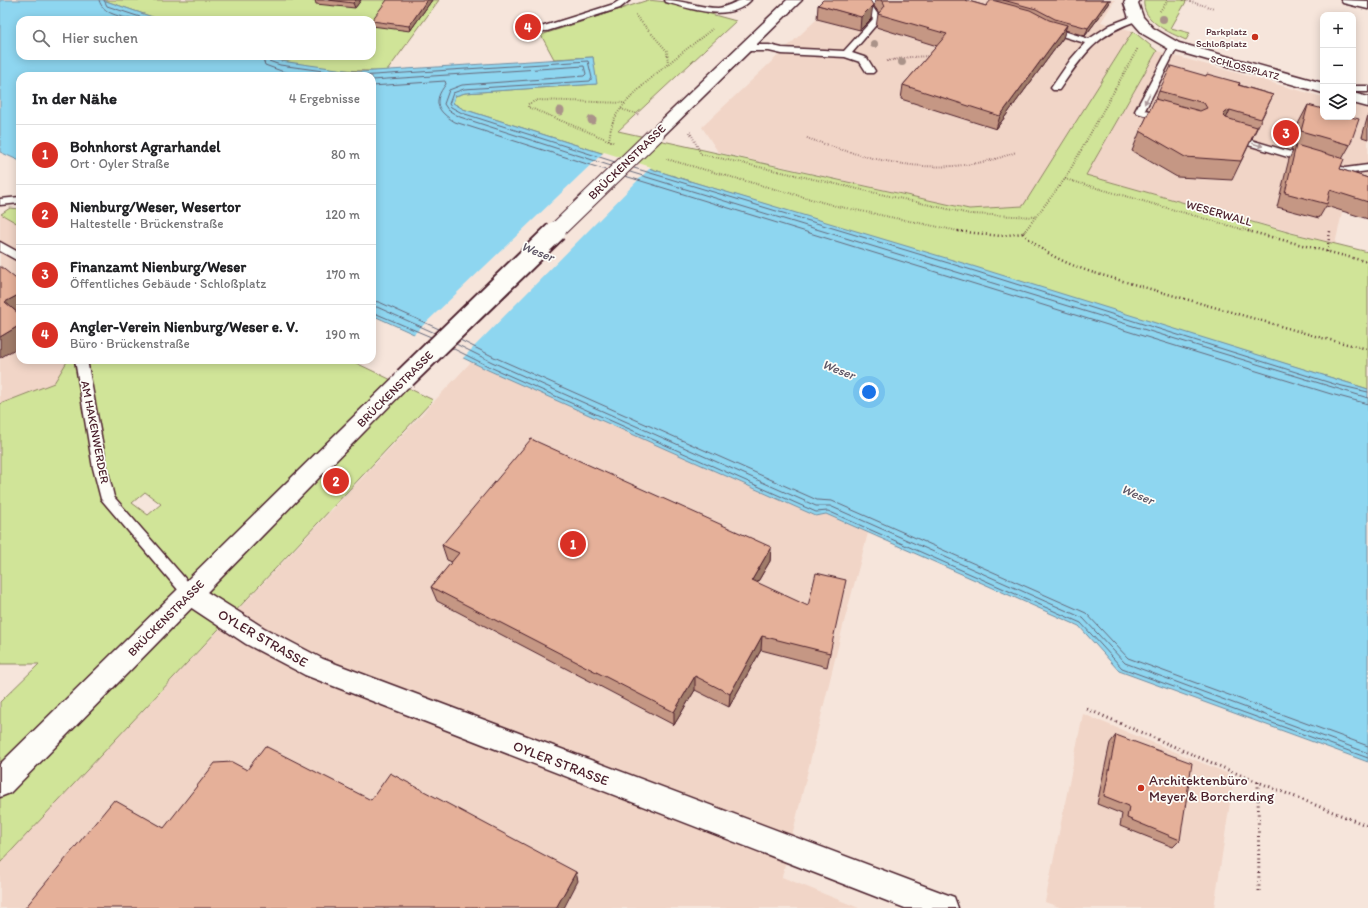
<!DOCTYPE html>
<html lang="de">
<head>
<meta charset="utf-8">
<style>
  body { margin:0; font-family:Itim,sans-serif; background:#f6f6f6; color:#202124 }
  .controls { position:absolute; right:12px; top:12px; display:grid; overflow:hidden; border-radius:8px; box-shadow:0 2px 10px #0003 }
  .controls button { width:36px; height:36px; display:grid; place-items:center; padding:0; border:0; border-bottom:1px solid #e0e0e0; background:#fff; color:#202124; font:20px sans-serif }
  .you { position:absolute; left:869px; top:392px; width:14px; height:14px; margin:-10px; border:3px solid #fff; border-radius:50%; background:#1a73e8; box-shadow:0 0 0 6px #1a73e833 }
  .badge { display:grid; place-items:center; width:26px; height:26px; border-radius:50%; background:#d93025; color:#fff; font-size:13px; font-weight:700 }
  .pin { position:absolute; translate:-50% -50%; border:2px solid #fff; box-shadow:0 1px 4px #0006 }
  .list { margin:0; padding:0; list-style:none }
  h2 { display:flex; justify-content:space-between; align-items:center; height:52px; margin:0; padding:0 16px; font-size:17px }
  h2 small { font-size:13px; font-weight:400; color:#757577 }
  .list li { display:grid; grid-template-columns:26px 1fr auto; gap:12px; align-items:center; box-sizing:border-box; height:60px; padding:0 16px; border-top:1px solid #e0e0e0 }
  .list b { display:block; font-size:15px; white-space:nowrap }
  .list p { margin:0; font-size:13px; white-space:nowrap; color:#757577 }
  .list em { font-size:13px; font-style:normal; color:#757577 }
  .icon { flex:none; width:22px; height:22px; fill:none; stroke:currentColor; stroke-width:2; stroke-linecap:round; stroke-linejoin:round }
  .map { position:relative; flex:none; width:1368px; height:908px; overflow:hidden }
  .search { position:absolute; background:#fff; box-shadow:0 2px 10px #0003; left:16px; top:16px; width:360px; height:44px; display:flex; align-items:center; gap:10px; box-sizing:border-box; padding:0 14px; border-radius:12px; color:#757577; font-size:15px }
  .panel { position:absolute; background:#fff; box-shadow:0 2px 10px #0003; left:16px; top:72px; width:360px; height:292px; border-radius:12px }
  .map>svg:first-child { display:block }
  .built { fill:#f1d5c7 }
  .green { fill:#d0e498; stroke:#8d8262; fill-rule:evenodd }
  .water { fill:#8ed6f0; stroke:#738da1 }
  .pier { fill:#f6e5db }
  .lines { fill:none; stroke-linecap:round; stroke-linejoin:round }
  .shore { stroke:#65687a; stroke-width:1 }
  .lane-casing { stroke:#4a1f2b; stroke-width:3 }
  .street-casing { stroke:#4a1f2b; stroke-width:3 }
  .secondary-casing { stroke:#4a1f2b; stroke-width:3 }
  .path-far2 { stroke:#4a1f2b; stroke-width:2; stroke-dasharray:0.5 2; stroke-linecap:butt }
  .path-far1 { stroke:#4a1f2b; stroke-width:2.5; stroke-dasharray:1 3; stroke-linecap:butt }
  .path { stroke:#4a1f2b; stroke-width:3; stroke-dasharray:1 3.5; stroke-linecap:butt }
  .lane { fill:#fdfcf7; fill-rule:evenodd }
  .street { fill:#fdfcf7; fill-rule:evenodd }
  .secondary { fill:#fdfcf7; fill-rule:evenodd }
  .secondary-bridge-far1-casing { stroke:#4a1f2b; stroke-width:18; stroke-linecap:butt }
  .secondary-bridge-casing { stroke:#4a1f2b; stroke-width:24; stroke-linecap:butt }
  .secondary-bridge-far1 { stroke:#fdfcf7; stroke-width:16 }
  .secondary-bridge { stroke:#fdfcf7; stroke-width:20 }
  .tree { fill:#aa9389 }
  .wall { fill:#c59784; stroke:#4a1f2b }
  .shaded-wall { fill:#a07b6b; stroke:#4a1f2b }
  .building { fill:#e5b099; stroke:#4a1f2b }
  .oneway { fill:#ac999b }
  .poi-dot { fill:#c8321e; stroke:#fdfcf7; stroke-width:1.5 }
  .labels { text-anchor:middle; stroke-width:3.5; stroke-linejoin:round; paint-order:stroke }
  .far-poi-label { font-size:10px; fill:#4a1f2b; stroke:#fdfcf7; text-anchor:end }
  .far-street-label { font-size:10px; fill:#4a1f2b; stroke:#fdfcf7 }
  .street-label { font-size:12px; fill:#4a1f2b; stroke:#fdfcf7 }
  .water-label { font-size:13px; font-style:italic; fill:#5e5666; stroke:#fdfcf7 }
  .near-street-label { font-size:14px; fill:#4a1f2b; stroke:#fdfcf7 }
  .near-poi-label { font-size:14px; fill:#4a1f2b; stroke:#fdfcf7; text-anchor:start }
</style>
</head>
<body>
<div class="map">
<svg width="1368" height="908" viewBox="0 0 1368 908">
  <rect width="100%" height="100%" fill="#f6e5db"/>
  <filter id="ink" filterUnits="userSpaceOnUse"><feTurbulence type="fractalNoise" baseFrequency=".025" numOctaves="2"/><feDisplacementMap in="SourceGraphic" scale="8" xChannelSelector="R" yChannelSelector="G"/><feConvolveMatrix kernelMatrix="1 2 1 2 8 2 1 2 1" color-interpolation-filters="sRGB"/></filter>
  <g filter="url(#ink)">
    <!-- built -->
    <path class="built" d="M 834,0 L 1115,0 L 1101,22 L 1133,31 L 1024,206 L 969,209 L 718,152 L 702,127 L 817,19 Z
      M 1157,51 L 1323,97 L 1323,117 L 1353,117 L 1353,105 L 1368,109 L 1368,184 L 1350,178 L 1335,244 L 1086,175 Z
      M 0,214 L 20,225 L 20,360 L 68,360 L 54,383 L 0,404 Z
      M 471,362 L 816,516 L 826,514 L 868,533 L 844,622 L 782,877 L 859,908 L 0,908 L 0,863 Z
      M 1083,714 L 1234,776 L 1214,908 L 1062,908 L 1045,902 Z"/>
    <!-- green -->
    <path class="green" d="M 103,0 L 439,0 L 387,71 C 351,72 300,68 266,56 L 372,56 L 372,20 L 161,20 Z
      M 648,0 L 667,2 L 736,21 L 618,131 L 969,209 L 1023,206 L 1133,31 L 1157,51 L 1086,175 L 1291,233 L 1368,252 L 1368,389 L 683,179 L 463,109 L 453,103 L 455,96 L 465,93 L 596,84 L 593,57 L 554,59 L 541,35 Z
      M 1144,0 L 1187,0 L 1171,28 L 1190,33 L 1186,40 C 1170,33 1141,21 1144,0 Z
      M 10,208 L 20,209 L 20,225 L 1,214 Z
      M 68,360 L 350,360 L 433,400 L 0,863 L 0,702 L 39,664 L 0,664 L 0,404 L 54,383 ZM 145,492 L 161,504 L 148,515 L 132,503 Z"/>
    <!-- water -->
    <path class="water" d="M 0,0 L 103,0 L 161,20 L 20,20 L 20,56 L 266,56 L 281,61 L 359,72 L 593,57 L 597,84 L 465,93 L 455,96 L 453,103 L 463,109 L 683,179 L 966,264 L 1368,389 L 1368,762 L 1119,671 L 1079,626 L 826,514 L 816,516 L 488,370 L 416,335 L 372,315 L 372,76 L 20,76 L 20,161 L 0,152 Z"/>
    <!-- pier -->
    <path class="pier" d="M 604,152 L 651,167 L 462,359 L 413,335 Z"/>
    <g class="lines">
      <!-- shore -->
      <path class="shore" d="M 99,0 C 103,15 121,16 134,20
        M 104,0 L 107,6 L 149,20
        M 262,56 L 265,65 L 284,72 L 322,76
        M 267,56 L 269,61 L 280,65 L 359,76 L 588,61 L 592,78 L 590,81 L 464,89 L 453,93 L 449,104 L 451,107 L 462,113 L 615,162
        M 372,80 L 584,66 L 586,74 L 584,76 L 462,85 L 449,90 L 444,104 L 448,110 L 460,117 L 611,166
        M 372,86 L 445,81 L 446,84 C 432,102 437,111 455,122 L 606,170
        M 634,168 L 965,268 L 1334,384 L 1368,392
        M 630,172 L 1368,398
        M 625,176 L 1331,394 L 1368,404
        M 372,301 L 379,302 L 439,329
        M 372,307 L 377,307 L 435,333
        M 372,312 L 431,337
        M 460,340 L 494,357 L 817,500 L 832,501 L 1086,613 L 1128,658 L 1368,746
        M 456,344 L 492,362 L 816,506 L 830,506 L 1083,618 L 1125,663 L 1368,753
        M 452,348 L 490,367 L 816,512 L 828,511 L 1081,623 L 1122,668 L 1368,758"/>
      <defs>
        <path id="lane" d="M 620,0 L 630,0 L 620,8 L 547,31 L 541,31 L 540,29 L 541,27 L 614,4 Z
          M 665,0 C 683,0 700,8 718,8 C 728,7 733,2 742,0 C 744,0 748,0 751,0 C 730,23 691,9 666,2 Z
          M 869,0 L 877,0 L 872,6 L 881,19 L 852,53 L 867,58 L 875,71 L 873,73 L 867,73 L 860,62 L 845,57 L 782,54 L 769,51 L 747,51 L 743,48 L 747,45 L 769,45 L 782,48 L 844,51 L 873,19 L 864,6 Z
          M 1136,15 L 1139,16 L 1140,18 L 1139,20 C 1096,34 1084,54 1059,90 L 1053,90 L 1051,88 L 1071,59 L 1085,43 L 1045,31 L 1044,29 L 1045,27 L 1051,27 L 1089,39 L 1110,25 Z
          M 1174,43 L 1178,46 L 1145,110 L 1168,116 L 1170,118 L 1165,121 L 1137,113 L 1135,111 L 1170,46 Z
          M 1353,86 L 1368,86 L 1368,92 L 1353,92 Z
          M 1234,135 L 1345,168 L 1368,165 L 1368,171 L 1345,174 L 1231,140 L 1229,138 Z
          M 20,197 L 20,203 L 0,205 L 0,199 Z
          M 0,242 L 20,253 L 20,262 L 0,251 Z
          M 75,360 L 87,360 L 107,468 L 114,497 L 195,590 L 197,594 L 195,598 L 190,600 L 185,598 L 101,499 L 93,468 Z"/>
        <path id="street" d="M 1126,0 L 1140,0 L 1138,3 L 1143,17 L 1153,28 L 1179,43 L 1323,83 L 1323,93 L 1169,49 L 1143,34 L 1129,18 L 1124,3 Z
          M 1341,0 L 1368,1 L 1368,9 L 1343,3 Z
          M 1353,93 L 1368,97 L 1368,107 L 1353,103 Z
          M 190,583 L 199,587 L 264,628 L 323,659 L 943,893 L 954,897 L 958,908 L 905,908 L 305,675 L 246,644 L 181,601 L 178,594 L 181,587 Z"/>
        <path id="secondary" d="M 787,0 L 802,0 L 662,137 L 656,139 L 650,137 L 648,134 L 650,131 Z
          M 405,370 L 412,373 L 415,378 L 412,383 L 10,793 L 0,797 L 0,764 L 398,373 Z"/>
      </defs>
      <!-- lane casing -->
      <use href="#lane" class="lane-casing"/>
      <!-- street casing -->
      <use href="#street" class="street-casing"/>
      <!-- secondary casing -->
      <use href="#secondary" class="secondary-casing"/>
      <!-- path-far2 -->
      <path class="path-far2" d="M 1183,0 L 1214,8
        M 1160,11 L 1168,0
        M 635,15 L 667,51 L 668,64
        M 887,61 L 910,57 L 930,56
        M 621,109 L 640,115
        M 690,132 L 701,154 L 970,214 L 1037,217
        M 807,138 C 877,163 944,180 1016,152
        M 609,140 C 610,134 611,127 613,122 C 622,96 689,48 712,29
        M 613,142 L 528,107 L 528,104 L 538,100 L 625,103
        M 666,159 L 836,206 L 963,232
        M 1065,179 L 1252,232
        M 1024,232 L 1065,179 L 1138,48
        M 1330,232 L 1330,230"/>
      <!-- path-far1 -->
      <path class="path-far1" d="M 958,231 L 1000,236 L 1023,233 L 1025,231
        M 1248,231 L 1368,262
        M 1023,233 C 1042,253 1065,263 1091,272 L 1322,338 L 1368,349
        M 1327,252 L 1330,231"/>
      <!-- path -->
      <path class="path" d="M 1087,709 L 1233,772 L 1368,826
        M 1258,782 L 1259,891"/>
      <!-- lane -->
      <use href="#lane" class="lane"/>
      <!-- street -->
      <use href="#street" class="street"/>
      <!-- secondary -->
      <use href="#secondary" class="secondary"/>
      <defs>
        <path id="secondary-bridge-far1" d="M 555,232 L 656,134"/>
        <path id="secondary-bridge" d="M 405,378 L 556,231"/>
      </defs>
      <!-- secondary-bridge-far1 casing -->
      <use href="#secondary-bridge-far1" class="secondary-bridge-far1-casing"/>
      <!-- secondary-bridge casing -->
      <use href="#secondary-bridge" class="secondary-bridge-casing"/>
      <!-- secondary-bridge-far1 -->
      <use href="#secondary-bridge-far1" class="secondary-bridge-far1"/>
      <!-- secondary-bridge -->
      <use href="#secondary-bridge" class="secondary-bridge"/>
    </g>
    <!-- trees -->
    <g class="tree">
      <circle cx="1163" cy="19" r="4"/>
      <circle cx="874" cy="44" r="4"/>
      <circle cx="902" cy="62" r="4"/>
      <circle cx="560" cy="111" r="4.5"/>
      <circle cx="592" cy="120" r="4.5"/>
    </g>
    <!-- wall -->
    <path class="wall" d="M 315,0 L 361,0 L 355,8 L 316,4 Z
      M 432,0 L 410,31 L 372,26 L 372,20 Z
      M 875,0 L 965,0 L 986,6 L 995,0 L 1110,0 L 1109,4 L 1085,36 L 1065,30 L 1063,38 L 996,129 L 901,99 L 903,85 L 937,46 L 876,27 L 878,14 L 879,13 L 874,6 Z
      M 818,5 L 871,19 L 860,30 L 817,19 Z
      M 1206,76 L 1240,83 L 1239,85 L 1273,95 L 1232,180 L 1177,177 L 1132,151 L 1140,131 L 1156,99 L 1159,91 Z
      M 1308,105 L 1350,145 L 1342,159 L 1340,169 L 1368,178 L 1368,219 L 1326,206 L 1319,218 L 1277,207 L 1289,159 L 1293,151 L 1291,150 L 1298,124 Z
      M 1368,115 L 1368,139 L 1362,137 Z
      M 442,545 L 771,547 L 770,561 L 757,583 L 830,653 L 827,667 L 761,650 L 729,707 L 695,690 L 674,725 L 437,601 L 431,587 L 452,562 L 447,560 Z
      M 1116,735 L 1180,840 L 1173,847 L 1120,826 L 1122,814 L 1097,804 L 1110,743 Z"/>
    <!-- shaded-wall -->
    <path class="shaded-wall" d="M 356,0 L 361,0 L 355,8 L 353,3 Z
      M 427,0 L 432,0 L 410,31 L 409,26 Z
      M 1108,0 L 1110,0 L 1109,4 L 1085,36 L 1088,28 Z
      M 873,5 L 871,19 L 860,30 L 861,17 Z
      M 1067,25 L 1063,38 L 996,129 L 1000,116 Z
      M 1230,110 L 1221,130 L 1223,115 L 1226,112 Z
      M 20,294 L 20,315 L 5,302 Z
      M 20,325 L 20,346 L 0,358 L 0,337 Z
      M 771,547 L 770,561 L 750,595 L 752,580 Z
      M 762,636 L 761,650 L 729,707 L 730,694 Z
      M 695,676 L 695,690 L 674,725 L 674,712 Z
      M 576,872 L 578,881 L 564,908 L 556,908 Z"/>
    <!-- building -->
    <path class="building" d="M 328,0 L 356,0 L 353,3 Z
      M 387,0 L 427,0 L 409,26 L 372,21 L 372,20 Z
      M 823,0 L 870,0 L 873,5 L 861,17 L 818,5 Z
      M 881,0 L 965,0 L 986,6 L 991,0 L 992,0 L 1030,10 L 1049,20 L 1067,25 L 1000,116 L 903,85 L 947,34 L 878,14 L 885,6 Z
      M 1003,0 L 1108,0 L 1088,28 L 1055,19 L 1036,9 Z
      M 1171,66 L 1206,76 L 1207,74 L 1240,83 L 1238,85 L 1273,95 L 1261,119 L 1230,110 L 1226,112 L 1223,115 L 1226,118 L 1257,127 L 1241,161 L 1185,157 L 1140,131 L 1155,99 L 1200,111 L 1207,108 L 1204,103 L 1159,91 Z
      M 1308,105 L 1323,109 L 1323,117 L 1351,117 L 1359,119 L 1350,145 L 1301,131 Z
      M 1296,145 L 1344,159 L 1340,169 L 1368,178 L 1368,202 L 1330,190 L 1327,204 L 1285,193 Z
      M 0,266 L 20,282 L 20,294 L 5,302 L 20,315 L 20,325 L 0,337 Z
      M 531,439 L 771,547 L 752,580 L 808,606 L 816,573 L 846,580 L 830,653 L 762,636 L 730,694 L 695,676 L 674,712 L 431,587 L 459,553 L 442,545 Z
      M 1116,735 L 1192,763 L 1180,840 L 1127,818 L 1129,806 L 1104,796 Z
      M 265,746 L 371,800 L 390,773 L 576,872 L 556,908 L 25,908 L 114,800 L 164,828 L 215,763 L 232,762 L 247,770 Z"/>
    <!-- one-way arrows -->
    <defs><path id="oneway-solid" d="M-6-.8H1V-3.2L6.5 0L1 3.2V.8H-6Z"/></defs>
    <g class="oneway">
      <use href="#oneway-solid" transform="translate(1147 99) rotate(117)"/>
      <use href="#oneway-solid" transform="translate(1258 145) rotate(16)"/>
    </g>
  </g>
  <!-- markers -->
  <g class="poi-dot">
    <circle cx="1255" cy="37" r="4"/>
    <circle cx="1141" cy="788" r="4"/>
  </g>
  <g class="labels">
    <!-- far-poi labels -->
    <g class="far-poi-label">
      <text x="1247" y="35">Parkplatz<tspan x="1247" dy="12">Schloßplatz</tspan></text>
    </g>
    <!-- far-street labels -->
    <g class="far-street-label">
      <text transform="translate(1245 67) rotate(15)" y="4">SCHLOSSPLATZ</text>
    </g>
    <!-- street labels -->
    <g class="street-label">
      <text transform="translate(627 162) rotate(-44)" y="4">BRÜCKENSTRASSE</text>
      <text transform="translate(1219 213) rotate(16)" y="4">WESERWALL</text>
      <text transform="translate(395 389) rotate(-45)" y="4">BRÜCKENSTRASSE</text>
      <text transform="translate(95 432) rotate(79)" y="4">AM HAKENWERDER</text>
      <text transform="translate(166 618) rotate(-45)" y="4">BRÜCKENSTRASSE</text>
    </g>
    <!-- water labels -->
    <g class="water-label">
      <text transform="translate(538 251) rotate(21)" y="5">Weser</text>
      <text transform="translate(839 369) rotate(21)" y="5">Weser</text>
      <text transform="translate(1138 494) rotate(23)" y="5">Weser</text>
    </g>
    <!-- near-street labels -->
    <g class="near-street-label">
      <text transform="translate(263 638) rotate(30)" y="5">OYLER STRASSE</text>
      <text transform="translate(561 763) rotate(21)" y="5">OYLER STRASSE</text>
    </g>
    <!-- near-poi labels -->
    <g class="near-poi-label">
      <text x="1149" y="785">Architektenbüro<tspan x="1149" dy="16">Meyer &amp; Borcherding</tspan></text>
    </g>
  </g>
</svg>
<div class="controls">
<button>+</button>
<button>−</button>
<button><svg class="icon" aria-label="layers" viewBox="0 0 24 24"><path d="M12 4l9 5-9 5-9-5zM3 14l9 5 9-5"/></svg></button>
</div>
<div class="you"></div>
<div class="pin badge" style="left:573px;top:544px">1</div>
<div class="pin badge" style="left:336px;top:481px">2</div>
<div class="pin badge" style="left:1286px;top:133px">3</div>
<div class="pin badge" style="left:528px;top:27px">4</div>
<div class="search"><svg class="icon" aria-label="search" viewBox="0 0 24 24"><circle cx="10" cy="10" r="6"/><path d="M15 15l6 6"/></svg>Hier suchen</div>
<section class="panel">
<h2>In der Nähe<small>4 Ergebnisse</small></h2>
<ul class="list">
<li><span class="badge">1</span><div><b>Bohnhorst Agrarhandel</b><p>Ort · Oyler Straße</p></div><em>80 m</em></li>
<li><span class="badge">2</span><div><b>Nienburg/Weser, Wesertor</b><p>Haltestelle · Brückenstraße</p></div><em>120 m</em></li>
<li><span class="badge">3</span><div><b>Finanzamt Nienburg/Weser</b><p>Öffentliches Gebäude · Schloßplatz</p></div><em>170 m</em></li>
<li><span class="badge">4</span><div><b>Angler-Verein Nienburg/Weser e. V.</b><p>Büro · Brückenstraße</p></div><em>190 m</em></li>
</ul>
</section>
</div>
</body>
</html>
